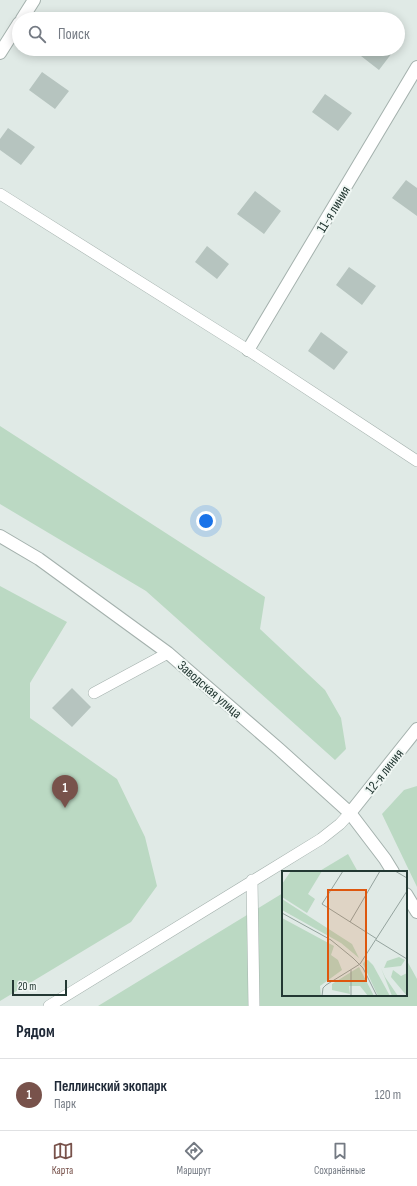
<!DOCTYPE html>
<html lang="ru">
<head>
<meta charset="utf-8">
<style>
  body { margin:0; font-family:"Sofia Sans Condensed",sans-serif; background:#f6f6f7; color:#1f2937 }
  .scale { position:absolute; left:12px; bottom:10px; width:55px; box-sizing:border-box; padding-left:4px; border:2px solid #233833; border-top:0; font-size:11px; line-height:14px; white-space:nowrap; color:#233833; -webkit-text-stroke:3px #f0f7f4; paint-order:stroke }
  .you { position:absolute; left:206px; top:521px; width:14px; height:14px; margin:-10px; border:3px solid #fff; border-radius:50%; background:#1a73e8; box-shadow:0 0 0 6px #1a73e833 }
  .badge { display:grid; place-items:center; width:26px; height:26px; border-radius:50%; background:#78524b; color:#fff; font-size:13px; font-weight:700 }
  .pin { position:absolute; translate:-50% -33px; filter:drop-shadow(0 1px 2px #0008) }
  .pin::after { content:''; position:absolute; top:21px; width:14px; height:12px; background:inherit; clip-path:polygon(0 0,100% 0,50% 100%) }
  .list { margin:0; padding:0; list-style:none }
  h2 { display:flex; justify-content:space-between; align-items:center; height:52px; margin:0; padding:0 16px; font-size:17px }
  h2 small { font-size:13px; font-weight:400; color:#747a83 }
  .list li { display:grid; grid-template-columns:26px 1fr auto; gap:12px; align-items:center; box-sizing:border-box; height:72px; padding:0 16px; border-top:1px solid #e0e1e3 }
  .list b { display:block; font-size:15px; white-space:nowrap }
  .list p { margin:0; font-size:13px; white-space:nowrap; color:#747a83 }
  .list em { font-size:13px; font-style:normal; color:#747a83 }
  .icon { flex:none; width:22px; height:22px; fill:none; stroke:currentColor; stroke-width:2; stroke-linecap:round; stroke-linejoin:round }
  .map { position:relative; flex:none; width:417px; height:1006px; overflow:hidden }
  .search { position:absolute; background:#fff; box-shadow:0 2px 10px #0003; left:12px; right:12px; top:12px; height:44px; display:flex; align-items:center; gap:10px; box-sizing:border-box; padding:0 14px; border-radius:22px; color:#747a83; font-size:15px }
  .sheet { height:124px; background:#fff }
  nav { display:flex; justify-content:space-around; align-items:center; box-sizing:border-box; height:56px; border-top:1px solid #e0e1e3; background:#fff; font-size:11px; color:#747a83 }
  nav a { display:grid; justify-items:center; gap:2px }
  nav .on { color:#78524b }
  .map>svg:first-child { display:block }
  .green { fill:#bbd9c3 }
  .building { fill:#b6c4bf }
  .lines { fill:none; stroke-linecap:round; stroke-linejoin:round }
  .service-casing { stroke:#a4b1ad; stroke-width:12 }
  .minor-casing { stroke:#a4b1ad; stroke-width:14 }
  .tertiary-casing { stroke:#a4b1ad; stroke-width:14 }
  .service { stroke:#fff; stroke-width:11 }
  .minor { stroke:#fff; stroke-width:12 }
  .tertiary { stroke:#fff; stroke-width:12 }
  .labels { text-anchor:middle; stroke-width:4; stroke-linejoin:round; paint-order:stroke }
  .street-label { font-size:14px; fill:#233833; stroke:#f0f7f4 }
  .inset-road { fill:none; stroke:#94a39e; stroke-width:1 }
  .view { fill:#de570e; fill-opacity:0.15; stroke:#de570e; stroke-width:2 }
  .inset-edge { fill:none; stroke:#233833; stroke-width:2 }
</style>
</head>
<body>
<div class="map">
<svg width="417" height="1006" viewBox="0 0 417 1006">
  <rect width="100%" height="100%" fill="#e0eae6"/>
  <!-- green -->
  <path class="green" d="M 0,426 L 265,597 L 260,629 L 325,690 L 341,718 L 346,749 L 335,760 L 146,591 L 0,504 Z
    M 0,586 L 67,622 L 30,683 L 30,718 L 117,779 L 145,837 L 157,886 L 131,922 L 0,1001 Z
    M 417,786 L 417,887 L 382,814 L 404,790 Z
    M 348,854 L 358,872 L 318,872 Z
    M 283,893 L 283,995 L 406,995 L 406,959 L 417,979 L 417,1006 L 98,1006 Z"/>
  <!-- building -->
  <path class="building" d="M 352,49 L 395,49 L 379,70 Z
    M 42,72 L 69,91 L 55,109 L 29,90 Z
    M 325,94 L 352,113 L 338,131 L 312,112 Z
    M 8,128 L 35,147 L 21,165 L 0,150 L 0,139 Z
    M 406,180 L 417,188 L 417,216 L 392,198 Z
    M 255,191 L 281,211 L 264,234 L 237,214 Z
    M 207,246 L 229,264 L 217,279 L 195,262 Z
    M 349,267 L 376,286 L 362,305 L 336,285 Z
    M 321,332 L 348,352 L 334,370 L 308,351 Z
    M 72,688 L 91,707 L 72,727 L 52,708 Z"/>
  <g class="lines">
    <defs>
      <path id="service" d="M 0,194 L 248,350 L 417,461
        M 94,693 L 168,653
        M 252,880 L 254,1006
        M 49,1006 L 321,839 L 340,824 L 350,813"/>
      <path id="minor" d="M 22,19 L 34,0
        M 0,53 L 19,23
        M 248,350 L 417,67
        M 350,813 L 385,859 L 393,872
        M 406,894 L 417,912"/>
      <path id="tertiary" d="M 0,536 L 39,559 L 168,653 L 279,749 L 350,813 L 417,729"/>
    </defs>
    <!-- service casing -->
    <use href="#service" class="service-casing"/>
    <!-- minor casing -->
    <use href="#minor" class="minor-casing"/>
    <!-- tertiary casing -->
    <use href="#tertiary" class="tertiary-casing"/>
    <!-- service -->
    <use href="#service" class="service"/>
    <!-- minor -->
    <use href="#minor" class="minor"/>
    <!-- tertiary -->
    <use href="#tertiary" class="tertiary"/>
  </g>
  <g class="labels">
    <!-- street labels -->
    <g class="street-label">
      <text transform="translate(333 209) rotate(-59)" y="5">11-я линия</text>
      <text transform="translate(210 689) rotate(41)" y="5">Заводская улица</text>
      <text transform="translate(384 771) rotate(-52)" y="5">12-я линия</text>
    </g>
  </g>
  <!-- overview -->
  <g transform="translate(282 871)">
    <rect width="125" height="125" fill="#e0eae6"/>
    <path d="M 9,0 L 40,0 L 26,23 L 33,28 L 25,42 L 0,26 L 0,13 ZM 0,28 L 70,73 L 77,87 L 59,72 L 0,39 ZM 0,47 L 52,75 L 49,84 L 56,89 L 60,99 L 38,115 L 39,125 L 0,125 ZM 117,86 L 123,89 L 119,95 L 102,97 L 105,90 ZM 83,90 L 86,89 L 91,94 L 108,125 L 96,125 L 81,93 ZM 77,96 L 92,125 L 86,125 L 78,115 L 67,115 L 68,123 L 50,119 L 50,113 ZM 99,97 L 103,106 L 116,125 L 110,125 ZM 111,99 L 119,105 L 125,102 L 125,125 L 109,106 Z" fill="#bbd9c3"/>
    <path class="inset-road" d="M 61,0 L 40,33 L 95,68M 113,0 L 125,7M 0,42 L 49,69 L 71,87 L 81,97 L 95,125M 68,51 L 98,0M 94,69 L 125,88M 69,99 L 69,125M 40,125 L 41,117 L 44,114 L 78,93 L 125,20"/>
    <path class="view" d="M 46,19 L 84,19 L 84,110 L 46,110 Z"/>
    <rect width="125" height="125" class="inset-edge"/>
  </g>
</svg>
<div class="scale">20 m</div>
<div class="you"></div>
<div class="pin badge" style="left:65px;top:808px">1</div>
<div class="search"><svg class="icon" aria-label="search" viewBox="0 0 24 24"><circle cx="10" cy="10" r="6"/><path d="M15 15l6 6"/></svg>Поиск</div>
</div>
<section class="sheet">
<h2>Рядом<small></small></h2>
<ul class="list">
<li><span class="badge">1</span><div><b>Пеллинский экопарк</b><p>Парк</p></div><em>120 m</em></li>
</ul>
</section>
<nav>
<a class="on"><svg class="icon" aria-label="map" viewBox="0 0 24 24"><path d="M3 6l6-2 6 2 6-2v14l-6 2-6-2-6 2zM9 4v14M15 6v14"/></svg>Карта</a>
<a><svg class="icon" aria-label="directions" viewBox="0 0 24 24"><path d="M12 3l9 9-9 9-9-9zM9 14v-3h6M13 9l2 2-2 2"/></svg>Маршрут</a>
<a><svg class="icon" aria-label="saved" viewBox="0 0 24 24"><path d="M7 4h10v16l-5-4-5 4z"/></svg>Сохранённые</a>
</nav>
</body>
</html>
